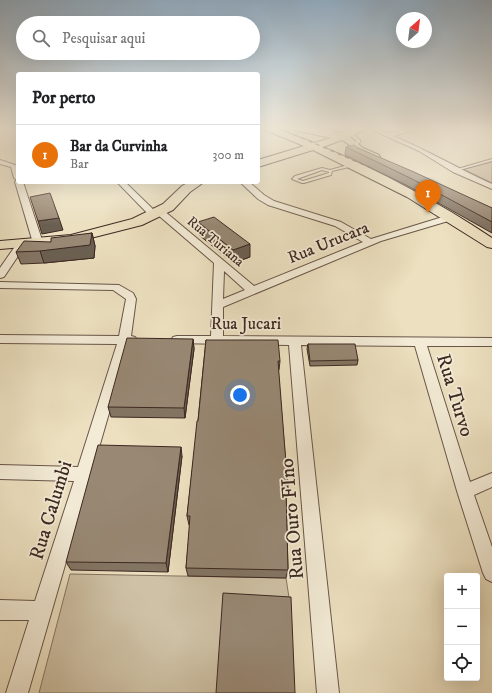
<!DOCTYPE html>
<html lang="pt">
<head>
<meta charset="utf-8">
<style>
  body { margin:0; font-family:"IM FELL DW Pica",serif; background:#f6f6f6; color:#202124 }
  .controls { position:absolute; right:12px; bottom:12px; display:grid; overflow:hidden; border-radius:4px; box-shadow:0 4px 16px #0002 }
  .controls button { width:36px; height:36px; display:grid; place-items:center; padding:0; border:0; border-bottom:1px solid #e0e0e0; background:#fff; color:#202124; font:20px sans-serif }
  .compass { position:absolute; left:396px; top:12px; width:36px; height:36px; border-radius:50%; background:#fff; box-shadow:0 4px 16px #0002; rotate:28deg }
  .you { position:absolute; left:240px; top:395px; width:14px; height:14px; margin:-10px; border:3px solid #fff; border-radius:50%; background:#1a73e8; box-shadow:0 0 0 6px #1a73e833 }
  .badge { display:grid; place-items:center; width:26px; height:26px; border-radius:50%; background:#8f2418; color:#fff; font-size:13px; font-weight:700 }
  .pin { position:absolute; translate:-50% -33px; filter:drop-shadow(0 1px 2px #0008) }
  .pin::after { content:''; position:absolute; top:21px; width:14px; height:12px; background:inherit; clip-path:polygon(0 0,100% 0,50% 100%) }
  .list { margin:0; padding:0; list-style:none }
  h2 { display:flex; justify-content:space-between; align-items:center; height:52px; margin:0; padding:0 16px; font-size:17px }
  h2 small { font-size:13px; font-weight:400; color:#757577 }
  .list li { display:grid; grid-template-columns:26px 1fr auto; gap:12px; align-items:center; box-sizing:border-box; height:60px; padding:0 16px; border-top:1px solid #e0e0e0 }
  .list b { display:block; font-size:15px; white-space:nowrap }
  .list p { margin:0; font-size:13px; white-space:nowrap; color:#757577 }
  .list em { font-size:13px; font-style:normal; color:#757577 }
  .icon { flex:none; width:22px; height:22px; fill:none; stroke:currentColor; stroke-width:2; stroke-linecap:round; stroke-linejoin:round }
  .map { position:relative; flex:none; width:492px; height:693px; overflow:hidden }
  .search { position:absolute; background:#fff; box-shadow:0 4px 16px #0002; left:16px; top:16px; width:244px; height:44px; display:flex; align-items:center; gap:10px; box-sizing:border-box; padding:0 14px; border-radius:22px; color:#757577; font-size:15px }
  .panel { position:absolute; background:#fff; box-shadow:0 4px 16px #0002; left:16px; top:72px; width:244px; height:112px; border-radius:4px }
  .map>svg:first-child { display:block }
  .green { fill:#cec1a5; stroke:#867463 }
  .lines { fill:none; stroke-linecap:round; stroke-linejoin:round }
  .lane-casing { stroke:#695649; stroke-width:2 }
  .street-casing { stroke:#695649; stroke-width:2 }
  .primary-casing { stroke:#3d2821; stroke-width:2 }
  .lane { fill:#f3ebd6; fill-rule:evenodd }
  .street { fill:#f3ebd6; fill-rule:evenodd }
  .primary { fill:#ece0c0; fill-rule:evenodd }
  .rail { stroke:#3d2821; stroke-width:1.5; stroke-dasharray:4 4; stroke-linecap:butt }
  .wall { fill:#837564; stroke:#3d2821 }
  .shaded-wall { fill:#6a5f51; stroke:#3d2821 }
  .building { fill:#988874; stroke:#3d2821 }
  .labels { text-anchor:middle; stroke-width:3.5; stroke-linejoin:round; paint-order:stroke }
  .far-street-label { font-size:14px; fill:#3d2821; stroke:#f3ebd6 }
  .street-label { font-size:17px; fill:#3d2821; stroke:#f3ebd6 }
  .near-street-label { font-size:20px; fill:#3d2821; stroke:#f3ebd6 }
</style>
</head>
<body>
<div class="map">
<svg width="492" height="693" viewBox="0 0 492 693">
  <rect width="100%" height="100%" fill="#ece0c0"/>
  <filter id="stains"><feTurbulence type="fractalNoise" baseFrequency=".005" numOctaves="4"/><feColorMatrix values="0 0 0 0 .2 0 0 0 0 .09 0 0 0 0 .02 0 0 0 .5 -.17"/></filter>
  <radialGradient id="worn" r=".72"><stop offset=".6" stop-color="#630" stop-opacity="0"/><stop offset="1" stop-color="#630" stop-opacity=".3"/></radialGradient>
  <!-- green -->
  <path class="green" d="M 492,162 L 492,183 L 463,169 Z
    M 70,574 L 286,578 L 290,604 L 217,693 L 39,693 Z"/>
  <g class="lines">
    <defs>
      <path id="lane" d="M 348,132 L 350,132 L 360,140 L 360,142 L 355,147 L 352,146 L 356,142 L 356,140 L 348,134 Z
        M 492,159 L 492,161 L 456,171 L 454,170 Z
        M 352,164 L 353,164 L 353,166 L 332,171 L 331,175 L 304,183 L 302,183 L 292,179 L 295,176 L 322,168 L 330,170 ZM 322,170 L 329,172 L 329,173 L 303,181 L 297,179 Z"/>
      <path id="street" d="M 0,128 L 4,128 L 0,130 Z
        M 332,128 L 338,128 C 334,133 324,136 319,133 Z
        M 368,128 C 376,127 382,133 390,133 C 400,132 408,128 419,128 L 418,129 L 393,136 C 427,150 459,169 492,184 L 492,189 L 453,172 L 419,151 Z
        M 0,160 L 18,166 L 18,182 L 23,182 L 43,243 L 41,245 L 35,245 L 33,243 L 15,182 L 17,180 L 14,178 L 11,167 L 0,164 Z
        M 117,182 L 125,182 L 156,212 L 157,210 L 163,210 L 254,286 L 363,242 L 335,226 L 268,205 L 258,199 L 240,182 L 249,182 L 264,195 L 274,201 L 341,222 L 371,239 L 449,215 L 455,215 L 456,217 L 455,219 L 381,241 L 223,307 L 223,336 L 492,338 L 492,346 L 427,346 L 470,482 L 492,473 L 492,487 L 474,495 L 492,547 L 492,582 L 486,579 L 483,573 L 457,491 L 415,346 L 301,345 L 339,693 L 317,693 L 289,345 L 173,343 L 171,340 L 173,337 L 177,336 L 211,336 L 214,263 L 158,215 L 157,217 L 151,217 ZM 224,271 L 245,290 L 223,299 Z
        M 21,241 L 26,244 L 4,277 L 0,278 L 0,268 L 18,242 Z
        M 0,282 L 119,285 L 133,293 L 136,299 L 131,336 L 135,337 L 137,340 L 135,343 L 129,344 L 28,693 L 6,693 L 29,620 L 0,620 L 0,600 L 35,601 L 74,481 L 0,479 L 0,465 L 78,467 L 117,344 L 0,343 L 0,335 L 119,336 L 126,299 L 113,290 L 0,288 Z"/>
      <path id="primary" d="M 263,128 L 275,128 L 314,143 L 331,138 L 293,130 L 291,128 L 309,128 L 340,133 L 354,128 L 366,128 L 364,130 L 350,137 L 363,148 L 379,155 L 380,157 L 379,159 C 363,163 354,146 342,140 L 323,147 C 382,172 438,202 492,238 L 492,248 L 487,247 L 407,197 L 313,150 L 258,167 L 258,160 L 304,146 L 265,130 Z
        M 189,182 L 204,182 L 190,192 L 173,210 L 142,225 L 71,243 L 0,249 L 0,241 L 71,235 L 132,219 L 163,204 L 182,186 Z"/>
    </defs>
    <!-- lane casing -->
    <use href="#lane" class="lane-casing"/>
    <!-- street casing -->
    <use href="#street" class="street-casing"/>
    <!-- primary casing -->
    <use href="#primary" class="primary-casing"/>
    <!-- lane -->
    <use href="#lane" class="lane"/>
    <!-- street -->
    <use href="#street" class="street"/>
    <!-- primary -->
    <use href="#primary" class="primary"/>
    <!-- rail -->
    <path class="rail" d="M 279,128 L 374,169"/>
  </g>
  <!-- wall -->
  <path class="wall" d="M 346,147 L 358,148 L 492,208 L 492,233 L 410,187 L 345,155 Z
    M 198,222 L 250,257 L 233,263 L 199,235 Z
    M 92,233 L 95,246 L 94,258 L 44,263 L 21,264 L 16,252 L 51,242 Z
    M 193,339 L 194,349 L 185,418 L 111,417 L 108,407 Z
    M 206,340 L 280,361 L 279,370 L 278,370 L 288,489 L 287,498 L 286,498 L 288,570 L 286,578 L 188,576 L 186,568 L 190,525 L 189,525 L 187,516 L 198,421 Z
    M 308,344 L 358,360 L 357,365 L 310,366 L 307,349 Z
    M 182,456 L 168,572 L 71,570 L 66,562 Z"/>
  <!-- shaded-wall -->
  <path class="shaded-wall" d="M 59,218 L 63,230 L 42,234 L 38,221 Z
    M 92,233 L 95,246 L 94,258 L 44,263 L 40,251 Z
    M 250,244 L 250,257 L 233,263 L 233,250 Z
    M 193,339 L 194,349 L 185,418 L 184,408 Z
    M 181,447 L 182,456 L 168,572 L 166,563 Z"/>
  <!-- building -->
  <path class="building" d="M 354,145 L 358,148 L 414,172 L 492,208 L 492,222 L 412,179 L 346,147 Z
    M 50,193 L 59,218 L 38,221 L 30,197 Z
    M 214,217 L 250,244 L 233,250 L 198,222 Z
    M 92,233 L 90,245 L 40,251 L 16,252 L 24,241 L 51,242 L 51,238 Z
    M 127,338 L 193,339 L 184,408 L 108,407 Z
    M 206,340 L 278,340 L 280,361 L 278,361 L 288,489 L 286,489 L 288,570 L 186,568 L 190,516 L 187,516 L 197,421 L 198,421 Z
    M 308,344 L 355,344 L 358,360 L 310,361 Z
    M 98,445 L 181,447 L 166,563 L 66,562 Z
    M 223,593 L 291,597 L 295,693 L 216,693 Z"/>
  <!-- sky -->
  <linearGradient id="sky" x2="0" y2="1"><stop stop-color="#91acc2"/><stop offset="0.57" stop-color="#f6f1e3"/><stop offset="1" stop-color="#f6f1e3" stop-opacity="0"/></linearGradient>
  <rect width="492" height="225" fill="url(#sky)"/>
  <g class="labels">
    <!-- far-street labels -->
    <g class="far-street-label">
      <text transform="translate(216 241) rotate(40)" y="5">Rua Turiana</text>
    </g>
    <!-- street labels -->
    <g class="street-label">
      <text transform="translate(328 242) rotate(-22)" y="6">Rua Urucara</text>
      <text x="246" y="329">Rua Jucari</text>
    </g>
    <!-- near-street labels -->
    <g class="near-street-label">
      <text transform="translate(456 395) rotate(73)" y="7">Rua Turvo</text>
      <text transform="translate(50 510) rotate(-73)" y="7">Rua Calumbi</text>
      <text transform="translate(291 519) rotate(-95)" y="7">Rua Ouro FIno</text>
    </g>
  </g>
  <rect width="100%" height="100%" filter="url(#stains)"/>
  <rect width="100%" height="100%" fill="url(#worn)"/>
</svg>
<div class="controls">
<button>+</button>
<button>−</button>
<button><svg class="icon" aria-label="locate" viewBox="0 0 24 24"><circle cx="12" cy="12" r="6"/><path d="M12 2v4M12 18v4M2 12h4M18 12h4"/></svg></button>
</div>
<svg class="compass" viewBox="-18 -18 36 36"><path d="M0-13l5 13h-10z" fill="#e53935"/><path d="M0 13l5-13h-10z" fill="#757577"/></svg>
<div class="you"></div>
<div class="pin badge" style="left:428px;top:213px;background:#e8710a">1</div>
<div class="search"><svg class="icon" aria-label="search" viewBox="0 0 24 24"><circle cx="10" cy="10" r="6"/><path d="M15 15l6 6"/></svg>Pesquisar aqui</div>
<section class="panel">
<h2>Por perto<small></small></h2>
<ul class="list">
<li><span class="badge" style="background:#e8710a">1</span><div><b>Bar da Curvinha</b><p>Bar</p></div><em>300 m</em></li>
</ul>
</section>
</div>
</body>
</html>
